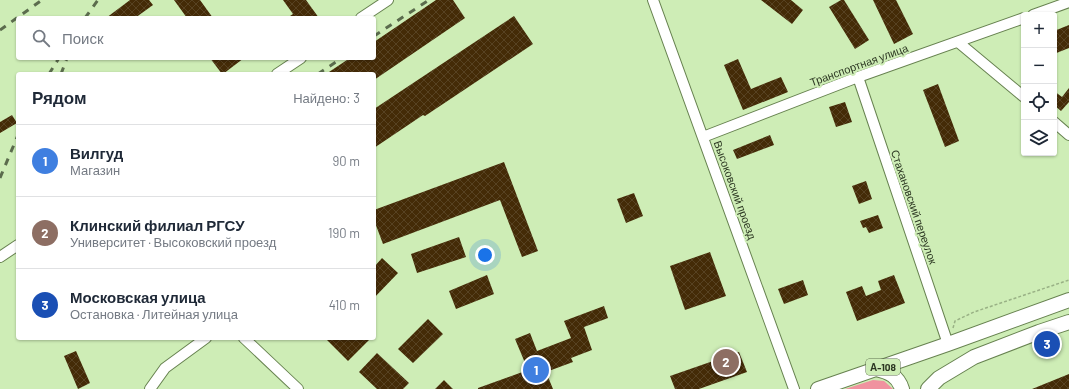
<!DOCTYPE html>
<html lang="ru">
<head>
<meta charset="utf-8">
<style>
  body { margin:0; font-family:Barlow,sans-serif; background:#f6f6f7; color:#1f2937 }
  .controls { position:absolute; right:12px; top:12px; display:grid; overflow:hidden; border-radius:4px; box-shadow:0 1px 3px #0004 }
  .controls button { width:36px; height:36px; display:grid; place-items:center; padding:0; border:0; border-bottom:1px solid #e0e1e3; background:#fff; color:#1f2937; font:20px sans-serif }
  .you { position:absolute; left:485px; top:255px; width:14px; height:14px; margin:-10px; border:3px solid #fff; border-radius:50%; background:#1a73e8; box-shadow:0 0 0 6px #1a73e833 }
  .badge { display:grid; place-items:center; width:26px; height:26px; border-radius:50%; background:#d93025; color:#fff; font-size:13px; font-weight:700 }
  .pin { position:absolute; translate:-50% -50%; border:2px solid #fff; box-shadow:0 1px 4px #0006 }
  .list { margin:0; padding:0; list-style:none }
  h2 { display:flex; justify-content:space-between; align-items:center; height:52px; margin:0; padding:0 16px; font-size:17px }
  h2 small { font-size:13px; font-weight:400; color:#747a83 }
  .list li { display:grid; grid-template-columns:26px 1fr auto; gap:12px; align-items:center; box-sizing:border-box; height:72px; padding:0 16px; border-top:1px solid #e0e1e3 }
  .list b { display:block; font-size:15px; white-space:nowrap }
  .list p { margin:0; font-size:13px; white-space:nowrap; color:#747a83 }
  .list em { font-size:13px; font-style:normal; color:#747a83 }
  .icon { flex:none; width:22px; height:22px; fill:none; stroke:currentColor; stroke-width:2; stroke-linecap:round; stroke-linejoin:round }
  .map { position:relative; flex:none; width:1069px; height:389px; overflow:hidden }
  .search { position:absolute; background:#fff; box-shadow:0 1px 3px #0004; left:16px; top:16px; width:360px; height:44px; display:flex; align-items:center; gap:10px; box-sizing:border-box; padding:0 14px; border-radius:4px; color:#747a83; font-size:15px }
  .panel { position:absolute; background:#fff; box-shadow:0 1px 3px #0004; left:16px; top:72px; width:360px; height:268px; border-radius:4px }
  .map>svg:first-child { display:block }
  .park { fill:#f0929f }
  .building { fill:url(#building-cross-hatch) }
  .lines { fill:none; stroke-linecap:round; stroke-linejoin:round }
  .minor-casing { stroke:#678250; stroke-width:12 }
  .highway-casing { stroke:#678250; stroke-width:16 }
  .path { stroke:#99b185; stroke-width:1.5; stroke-dasharray:3 2; stroke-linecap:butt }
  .minor { stroke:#fff; stroke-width:10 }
  .highway { stroke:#fff; stroke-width:14 }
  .rail { stroke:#5b6c4d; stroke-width:3; stroke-dasharray:7 7; stroke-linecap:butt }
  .labels { text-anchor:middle; stroke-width:4; stroke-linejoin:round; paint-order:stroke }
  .shield { fill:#ceedb6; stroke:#5d6e4e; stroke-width:1 }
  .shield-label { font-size:10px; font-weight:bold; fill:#2c3722 }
  .street-label { font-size:11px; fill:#2c3722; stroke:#ceedb6 }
</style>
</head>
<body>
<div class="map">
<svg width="1069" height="389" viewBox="0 0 1069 389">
  <defs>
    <pattern id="building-cross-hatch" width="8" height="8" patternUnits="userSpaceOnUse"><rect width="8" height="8" fill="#442b07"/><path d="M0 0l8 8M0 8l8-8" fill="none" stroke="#574222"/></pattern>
  </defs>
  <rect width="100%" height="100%" fill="#ceedb6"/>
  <!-- park -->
  <path class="park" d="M 873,380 L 884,381 L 893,389 L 845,389 Z"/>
  <!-- building -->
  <path class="building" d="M 130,0 L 149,0 L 153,5 L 135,18 L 106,18 Z
    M 174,0 L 200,0 L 213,18 L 187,18 Z
    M 283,0 L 306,0 L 319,18 L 287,18 L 293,14 Z
    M 436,0 L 453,0 L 465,18 L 374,80 L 374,74 L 326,74 L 350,58 L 374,58 L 374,42 Z
    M 761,0 L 791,0 L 803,10 L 792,24 Z
    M 841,0 L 844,0 L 869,40 L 855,49 L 829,7 Z
    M 873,0 L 896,0 L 913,34 L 894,44 Z
    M 514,16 L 533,44 L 425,116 L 423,115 L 374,148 L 374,109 Z
    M 1069,25 L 1069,48 L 1054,54 L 1054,31 Z
    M 210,58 L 244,58 L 223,74 L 222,74 Z
    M 738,59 L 751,89 L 781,77 L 788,92 L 743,110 L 724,65 Z
    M 938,84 L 959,141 L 945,147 L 923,90 Z
    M 1069,88 L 1069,102 L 1061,111 L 1054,105 L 1054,91 L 1062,97 Z
    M 845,102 L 852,122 L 836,127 L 829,107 Z
    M 12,115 L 17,123 L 0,133 L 0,122 Z
    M 770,135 L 774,145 L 737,159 L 733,150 Z
    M 504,162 L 538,251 L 522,257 L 500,200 L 383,244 L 374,220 L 374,210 Z
    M 866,181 L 872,199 L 859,204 L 852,186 Z
    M 634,193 L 643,216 L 626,223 L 617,199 Z
    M 878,215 L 883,228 L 869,233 L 866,227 L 863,228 L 860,221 Z
    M 459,237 L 466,257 L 417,273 L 411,254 Z
    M 710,252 L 726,296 L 685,310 L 670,266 Z
    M 382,258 L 398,273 L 374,298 L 374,267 Z
    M 487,275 L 494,294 L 456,309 L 449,291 Z
    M 894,275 L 905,303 L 857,321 L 846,292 L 862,286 L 866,296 L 881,290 L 878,281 Z
    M 803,280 L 808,295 L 784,304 L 778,289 Z
    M 604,306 L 608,318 L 584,327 L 592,350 L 571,358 L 573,362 L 546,372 L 553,389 L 478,389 L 478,388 L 528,370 L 515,339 L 530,333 L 537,351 L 571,338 L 564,321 Z
    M 428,319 L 443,334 L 413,363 L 398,349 Z
    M 325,338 L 371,338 L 348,361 Z
    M 76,351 L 90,383 L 78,389 L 64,356 Z
    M 739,352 L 747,372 L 699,389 L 675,389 L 670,376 Z
    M 377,353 L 409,383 L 403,389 L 377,389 L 359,372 Z
    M 1069,374 L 1069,389 L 1032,389 Z
    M 444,380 L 453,389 L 435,389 Z"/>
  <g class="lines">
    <defs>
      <path id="minor" d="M 653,0 L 794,389
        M 1033,15 L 1069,2
        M 361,18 L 388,0
        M 958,42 L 1024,97
        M 277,74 L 301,58
        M 858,77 L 948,344
        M 1054,122 L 1069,135
        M 703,137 L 858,77 L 1024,18
        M 0,257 L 18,245
        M 244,338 L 298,389
        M 150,389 L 165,368 L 206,338"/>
      <path id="highway" d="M 876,369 C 889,372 898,376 902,389
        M 818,389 L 948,344 L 1069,300
        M 928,389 L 939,378 L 974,357 L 1039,332 L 1069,322"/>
    </defs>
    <!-- minor casing -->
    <use href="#minor" class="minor-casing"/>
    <!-- highway casing -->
    <use href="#highway" class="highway-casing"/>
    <!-- path -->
    <path class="path" d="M 953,328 L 955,321 L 974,312 L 1069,280"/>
    <!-- minor -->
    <use href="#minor" class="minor"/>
    <!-- highway -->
    <use href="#highway" class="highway"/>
    <!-- rail -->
    <path class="rail" d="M 85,18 L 98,0
      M 0,30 L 42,0
      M 374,36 L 429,0
      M 49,74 L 59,58
      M 61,74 L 67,58
      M 318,74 L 342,58
      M 0,178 L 18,135"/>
  </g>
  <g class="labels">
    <!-- shield labels -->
    <rect class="shield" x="866" y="359" width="34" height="16" rx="3"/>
    <g class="shield-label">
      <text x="883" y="371">А-108</text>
    </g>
    <!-- street labels -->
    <g class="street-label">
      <text transform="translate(859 65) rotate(-20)" y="4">Транспортная улица</text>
      <text transform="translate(735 190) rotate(70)" y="4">Высоковский проезд</text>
      <text transform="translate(914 207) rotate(71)" y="4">Стахановский переулок</text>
    </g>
  </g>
</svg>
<div class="controls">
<button>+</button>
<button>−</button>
<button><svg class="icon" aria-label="locate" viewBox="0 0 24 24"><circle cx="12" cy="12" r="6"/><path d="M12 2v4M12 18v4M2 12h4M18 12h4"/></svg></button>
<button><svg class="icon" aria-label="layers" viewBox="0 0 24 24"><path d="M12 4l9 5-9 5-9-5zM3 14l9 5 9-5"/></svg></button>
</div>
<div class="you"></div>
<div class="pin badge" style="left:536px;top:370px;background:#3f7fe0">1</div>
<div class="pin badge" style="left:726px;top:362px;background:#8d6e63">2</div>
<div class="pin badge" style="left:1047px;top:344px;background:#1a4fb4">3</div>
<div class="search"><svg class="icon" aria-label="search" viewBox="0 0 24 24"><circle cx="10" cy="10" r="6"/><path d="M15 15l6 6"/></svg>Поиск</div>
<section class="panel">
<h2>Рядом<small>Найдено: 3</small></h2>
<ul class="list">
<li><span class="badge" style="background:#3f7fe0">1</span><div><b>Вилгуд</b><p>Магазин</p></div><em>90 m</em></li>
<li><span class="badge" style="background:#8d6e63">2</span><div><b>Клинский филиал РГСУ</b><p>Университет · Высоковский проезд</p></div><em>190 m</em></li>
<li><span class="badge" style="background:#1a4fb4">3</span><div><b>Московская улица</b><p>Остановка · Литейная улица</p></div><em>410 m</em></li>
</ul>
</section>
</div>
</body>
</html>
